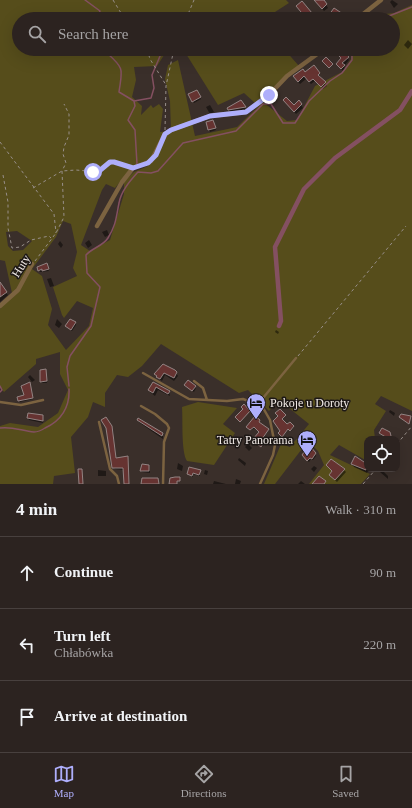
<!DOCTYPE html>
<html lang="en">
<head>
<meta charset="utf-8">
<style>
  body { margin:0; font-family:"Times New Roman",serif; background:#342b29; color:#f1f3f6 }
  .controls { position:absolute; right:12px; bottom:12px; display:grid; overflow:hidden; border-radius:8px; box-shadow:0 4px 16px #0002 }
  .controls button { width:36px; height:36px; display:grid; place-items:center; padding:0; border:0; border-bottom:1px solid #48403e; background:#2c2320; color:#f1f3f6; font:20px sans-serif }
  .stop { position:absolute; width:12px; height:12px; margin:-9px; border:3px solid #aeaefb; border-radius:50%; background:#fff }
  .stop.end { background:#aeaefb; border-color:#fff; box-shadow:0 1px 4px #0008 }
  .list { margin:0; padding:0; list-style:none }
  h2 { display:flex; justify-content:space-between; align-items:center; height:52px; margin:0; padding:0 16px; font-size:17px }
  h2 small { font-size:13px; font-weight:400; color:#a6a4a5 }
  .list li { display:grid; grid-template-columns:26px 1fr auto; gap:12px; align-items:center; box-sizing:border-box; height:72px; padding:0 16px; border-top:1px solid #48403e }
  .list b { display:block; font-size:15px; white-space:nowrap }
  .list p { margin:0; font-size:13px; white-space:nowrap; color:#a6a4a5 }
  .list em { font-size:13px; font-style:normal; color:#a6a4a5 }
  .icon { flex:none; width:22px; height:22px; fill:none; stroke:currentColor; stroke-width:2; stroke-linecap:round; stroke-linejoin:round }
  .map { position:relative; flex:none; width:412px; height:484px; overflow:hidden }
  .search { position:absolute; background:#2c2320; box-shadow:0 4px 16px #0002; left:12px; right:12px; top:12px; height:44px; display:flex; align-items:center; gap:10px; box-sizing:border-box; padding:0 14px; border-radius:22px; color:#a6a4a5; font-size:15px }
  .sheet { height:268px; background:#2c2320 }
  nav { display:flex; justify-content:space-around; align-items:center; box-sizing:border-box; height:56px; border-top:1px solid #48403e; background:#2c2320; font-size:11px; color:#a6a4a5 }
  nav a { display:grid; justify-items:center; gap:2px }
  nav .on { color:#aeaefb }
  .map>svg:first-child { display:block }
  .green { fill:#564d1b; fill-rule:evenodd }
  .shadow { fill:#0007 }
  .lines { fill:none; stroke-linecap:round; stroke-linejoin:round }
  .stream { stroke:#845061; stroke-width:1.5 }
  .canal { stroke:#845061; stroke-width:4.5 }
  .building { fill:#663331; stroke:#938483 }
  .path { stroke:#988f8a; stroke-width:1; stroke-dasharray:3 3; stroke-linecap:butt }
  .service { stroke:#7c6340; stroke-width:2.5 }
  .minor { stroke:#7c6340; stroke-width:4.5 }
  .route { stroke:#aeaefb; stroke-width:5 }
  .labels { text-anchor:middle; stroke-width:3; stroke-linejoin:round; paint-order:stroke }
  .street-label { font-size:12px; fill:#f4ede9; stroke:#1d1816 }
  .poi-label { font-size:12px; fill:#f4ede9; stroke:#1d1816; text-anchor:start }
</style>
</head>
<body>
<div class="map">
<svg width="412" height="484" viewBox="0 0 412 484">
  <rect width="100%" height="100%" fill="#3a2f2a"/>
  <!-- green -->
  <path class="green" d="M 0,0 L 286,0 L 289,3 L 264,19 L 19,19 L 19,49 L 168,49 L 157,66 L 134,67 L 136,80 L 132,97 L 142,106 L 141,115 L 151,105 L 153,108 L 159,104 L 163,109 L 160,132 L 171,131 L 170,101 L 165,79 L 168,65 L 178,60 L 195,136 L 237,127 L 263,102 L 287,121 L 297,120 L 315,86 L 342,72 L 351,59 L 351,49 L 393,49 L 393,19 L 365,19 L 369,16 L 394,13 L 412,5 L 412,411 L 381,396 L 375,404 L 386,411 L 374,430 L 375,439 L 367,439 L 367,461 L 339,445 L 330,455 L 370,474 L 361,484 L 309,484 L 324,465 L 318,451 L 308,441 L 275,484 L 264,484 L 281,444 L 290,447 L 309,424 L 279,400 L 269,411 L 248,390 L 239,393 L 161,344 L 142,366 L 128,377 L 117,375 L 105,393 L 105,407 L 93,402 L 88,417 L 71,437 L 75,473 L 54,476 L 53,484 L 0,484 L 0,426 L 10,423 L 38,427 L 58,413 L 68,390 L 60,374 L 60,352 L 36,359 L 36,364 L 4,392 L 0,387 L 0,309 L 12,293 L 5,261 L 0,260 ZM 150,159 L 148,166 L 134,172 L 124,181 L 124,194 L 110,240 L 90,251 L 81,245 L 102,190 L 106,184 L 115,188 L 132,167 ZM 63,221 L 71,224 L 77,252 L 73,268 L 77,276 L 53,287 L 62,315 L 64,318 L 77,301 L 93,308 L 89,326 L 66,350 L 48,325 L 52,309 L 42,276 L 32,269 L 56,237 ZM 17,231 L 32,241 L 23,250 L 13,251 L 8,246 L 6,232 Z
    M 183,49 L 284,49 L 299,66 L 269,93 L 255,103 L 244,93 L 218,105 Z
    M 198,402 L 237,408 L 223,424 L 235,433 L 214,465 L 187,461 C 181,452 183,420 182,407 Z"/>
  <!-- shadow -->
  <path class="shadow" d="M 315,0 L 323,0 L 328,8 L 324,11 Z
    M 392,0 L 398,4 L 394,8 L 390,2 Z
    M 299,9 L 311,13 L 313,16 L 307,19 Z
    M 408,40 L 412,44 L 408,49 L 404,45 Z
    M 338,49 L 344,49 L 345,51 L 343,53 L 349,60 L 344,66 L 345,69 L 343,71 L 339,67 L 342,59 L 341,52 Z
    M 313,66 L 327,86 L 323,89 L 315,81 L 311,84 L 306,79 L 300,84 L 296,80 Z
    M 196,91 L 201,99 L 194,103 L 189,95 Z
    M 241,101 L 246,110 L 231,113 L 228,109 Z
    M 299,102 L 303,108 L 296,114 L 286,103 L 294,106 Z
    M 210,105 L 214,112 L 210,114 L 206,107 Z
    M 207,123 L 214,123 L 216,130 L 210,132 Z
    M 107,230 L 109,235 L 105,237 L 102,232 Z
    M 89,240 L 92,245 L 88,248 L 85,243 Z
    M 60,241 L 63,245 L 61,248 L 58,244 Z
    M 46,265 L 49,271 L 40,272 L 38,268 Z
    M 51,278 L 54,286 L 50,287 L 47,279 Z
    M 0,287 L 8,295 L 0,302 Z
    M 57,319 L 62,324 L 59,328 L 55,325 Z
    M 75,323 L 76,325 L 72,331 L 66,326 Z
    M 276,330 L 279,332 L 278,334 L 275,332 Z
    M 164,365 L 176,373 L 178,376 L 174,381 L 165,375 L 162,381 L 157,377 L 156,374 Z
    M 45,370 L 47,383 L 42,383 L 41,381 Z
    M 30,375 L 35,380 L 32,382 L 28,377 Z
    M 30,383 L 33,399 L 20,402 L 19,400 L 26,396 Z
    M 153,383 L 169,392 L 170,396 L 158,390 L 155,396 L 151,393 L 149,390 Z
    M 186,386 L 195,387 L 196,388 L 194,392 Z
    M 280,410 L 285,416 L 282,420 L 287,425 L 294,427 L 291,431 L 289,429 L 282,437 L 279,434 L 281,431 L 274,421 L 279,416 Z
    M 390,410 L 395,413 L 394,416 L 389,412 Z
    M 43,416 L 43,423 L 29,420 L 28,418 Z
    M 106,418 L 113,429 L 116,459 L 127,457 L 128,459 L 129,484 L 125,484 L 124,470 L 115,469 L 113,467 Z
    M 138,420 L 163,434 L 163,439 L 140,423 Z
    M 259,421 L 259,423 L 268,431 L 262,440 L 265,443 L 262,447 L 254,441 L 260,432 L 255,428 L 251,430 L 248,428 Z
    M 248,444 L 252,448 L 249,451 L 245,447 Z
    M 315,454 L 316,456 L 313,460 L 311,459 L 309,462 L 304,457 Z
    M 239,458 L 246,463 L 245,466 L 238,460 Z
    M 355,458 L 367,465 L 367,469 L 369,469 L 367,473 L 354,467 L 352,464 Z
    M 178,463 L 183,466 L 182,471 L 177,469 Z
    M 149,466 L 150,473 L 142,472 L 141,471 Z
    M 314,466 L 317,468 L 314,472 L 311,469 Z
    M 327,466 L 344,470 L 346,472 L 337,482 L 330,475 L 333,471 Z
    M 381,469 L 388,476 L 388,479 L 380,472 Z
    M 98,470 L 106,471 L 106,476 L 98,476 Z
    M 205,470 L 208,471 L 207,475 L 204,474 Z
    M 200,471 L 200,476 L 193,474 L 193,477 L 188,474 Z
    M 236,479 L 241,481 L 240,484 L 235,484 Z
    M 214,481 L 226,484 L 213,484 Z
    M 301,481 L 305,484 L 298,484 Z"/>
  <g class="lines">
    <!-- stream -->
    <path class="stream" d="M 85,0 L 100,11 L 97,19
      M 373,19 L 389,16 L 412,7
      M 109,49 L 108,54 C 125,69 122,70 119,92 L 134,101 L 135,106 L 128,120 L 135,130 L 137,164
      M 134,101 L 151,98 L 154,88 L 152,75 L 163,49
      M 0,386 L 2,390 L 0,392
      M 69,386 L 67,367 L 70,356 L 91,326 L 100,287 L 87,273 L 86,255 C 92,248 103,246 108,238 C 116,225 116,218 119,203 C 121,191 130,181 138,172 L 151,173 L 158,171 L 183,143 L 236,131 L 263,104 L 271,104 L 283,123 L 295,123 L 309,101 L 330,81 L 342,73 L 352,60 L 352,49
      M 0,428 C 12,426 22,431 34,432 C 37,432 42,430 45,428 C 61,421 70,407 69,389"/>
    <!-- canal -->
    <path class="canal" d="M 279,326 L 281,321 L 275,247 L 304,189 L 335,158 L 400,110 L 412,91"/>
  </g>
  <!-- building -->
  <path class="building" d="M 314,0 L 324,0 L 327,4 L 322,9 Z
    M 302,1 L 312,13 L 306,18 L 296,6 Z
    M 334,8 L 346,16 L 344,19 L 326,19 Z
    M 342,50 L 349,57 L 342,63 L 345,65 L 341,69 L 336,64 L 341,58 L 338,55 Z
    M 326,57 L 333,64 L 329,68 L 322,61 Z
    M 314,65 L 320,73 L 318,75 L 326,82 L 321,87 L 313,79 L 309,82 L 304,76 L 298,82 L 293,76 L 303,69 L 305,72 Z
    M 197,90 L 201,97 L 192,102 L 188,94 Z
    M 286,97 L 294,105 L 299,100 L 302,104 L 294,112 L 283,100 Z
    M 241,100 L 246,107 L 228,110 L 227,108 Z
    M 213,120 L 216,128 L 208,130 L 206,122 Z
    M 47,263 L 49,269 L 42,271 L 42,269 L 38,271 L 37,267 Z
    M 0,282 L 7,292 L 0,297 Z
    M 70,319 L 76,322 L 71,330 L 65,326 Z
    M 163,364 L 175,370 L 177,372 L 174,378 L 164,373 L 160,379 L 156,377 L 157,376 L 154,374 Z
    M 46,369 L 47,381 L 40,382 L 40,370 Z
    M 188,380 L 196,386 L 192,391 L 184,385 Z
    M 30,382 L 33,398 L 18,401 L 17,397 L 24,395 L 21,386 Z
    M 153,382 L 170,391 L 168,394 L 156,387 L 153,393 L 148,390 Z
    M 244,404 L 250,411 L 240,422 L 235,417 L 243,409 L 241,407 Z
    M 280,409 L 286,415 L 282,419 L 287,424 L 290,422 L 294,426 L 290,431 L 288,429 L 282,437 L 278,433 L 280,431 L 273,421 L 278,416 L 275,413 Z
    M 28,413 L 43,415 L 43,421 L 27,418 Z
    M 401,414 L 411,416 L 409,424 L 399,417 Z
    M 255,416 L 260,420 L 259,422 L 269,429 L 262,439 L 265,441 L 261,447 L 252,440 L 259,432 L 254,427 L 250,430 L 246,427 Z
    M 106,417 L 112,426 L 116,458 L 128,456 L 129,484 L 124,484 L 123,468 L 112,468 L 106,428 L 101,420 Z
    M 138,418 L 163,433 L 162,436 L 137,420 Z
    M 382,428 L 390,432 L 391,436 L 389,439 L 379,433 Z
    M 309,445 L 316,453 L 312,459 L 310,458 L 307,461 L 302,455 Z
    M 355,456 L 367,464 L 366,470 L 351,464 Z
    M 331,459 L 345,469 L 335,480 L 329,475 L 332,471 L 326,465 Z
    M 142,464 L 149,465 L 149,471 L 140,471 Z
    M 189,467 L 201,470 L 199,475 L 193,473 L 192,476 L 187,474 Z
    M 78,469 L 82,469 L 83,484 L 79,484 Z
    M 319,476 L 326,481 L 324,484 L 312,484 Z
    M 175,477 L 180,477 L 180,481 L 177,481 L 177,484 L 169,484 L 170,478 Z
    M 142,478 L 158,478 L 159,484 L 141,484 Z"/>
  <g class="lines">
    <!-- path -->
    <path class="path" d="M 113,0 L 121,13 L 129,19
      M 186,19 L 194,0
      M 147,49 L 150,59 L 166,85
      M 165,130 L 166,86 L 174,49
      M 0,142 L 54,214 L 56,233
      M 3,175 L 8,202 L 8,228 L 12,248 L 20,247 L 31,240 L 49,236 L 51,238
      M 33,188 L 62,171 L 76,170 L 98,172 C 112,163 112,160 129,166
      M 35,261 L 56,233 L 64,217 L 62,171 L 66,163 L 63,154 L 64,147 L 69,135 L 69,114 L 64,104
      M 298,356 L 406,226
      M 397,444 L 412,426
      M 363,484 L 376,469"/>
    <!-- service -->
    <path class="service" d="M 143,373 L 189,399 L 227,401 L 243,399 L 262,406 L 270,420 L 275,445 L 273,455 L 260,484
      M 194,381 L 203,388 L 207,400
      M 0,402 L 21,405 L 43,400
      M 141,406 L 155,414 L 167,424 L 169,428 L 164,442 L 163,484
      M 262,406 L 263,398 L 296,358
      M 99,422 L 110,469 L 117,476 L 119,484"/>
    <!-- minor -->
    <path class="minor" d="M 357,19 L 381,0
      M 97,226 L 122,182 L 133,168 L 151,161 L 165,134 L 171,130 L 210,116 L 246,112 L 269,95 L 287,76 L 324,49
      M 0,306 L 18,290 L 32,264"/>
  </g>
  <g class="lines">
    <!-- route -->
    <path class="route" d="M 93,172 L 98,172 L 110,162 L 114,162 L 133,168 L 148,163 L 156,155 L 165,134 L 171,130 L 210,116 L 246,112 L 269,95"/>
  </g>
  <!-- icons -->
  <defs>
    <symbol id="hotel-pin" viewBox="-11 -11 22 30"><path d="M0 17L-7.5 6A9.5 9.5 0 1 1 7.5 6Z" fill="#aeaefb" stroke="#1d1816"/><path d="M-6-4.5h1.5V1H6V5H4.5V3h-9V5H-6ZM-4 0a1.8 1.8 0 1 1 3.6 0ZM.5 0V-2.5h3Q6-2.5 6 0Z" fill="#111"/></symbol>
  </defs>
  <g fill-rule="evenodd">
    <use href="#hotel-pin" x="245" y="392" width="22" height="30"/>
    <use href="#hotel-pin" x="296" y="429" width="22" height="30"/>
  </g>
  <g class="labels">
    <!-- street labels -->
    <g class="street-label">
      <text transform="translate(21 266) rotate(-58)" y="4">Huty</text>
    </g>
    <!-- poi labels -->
    <g class="poi-label">
      <text x="270" y="407">Pokoje u Doroty</text>
      <text x="293" y="444" text-anchor="end">Tatry Panorama</text>
    </g>
  </g>
</svg>
<div class="controls">
<button><svg class="icon" aria-label="locate" viewBox="0 0 24 24"><circle cx="12" cy="12" r="6"/><path d="M12 2v4M12 18v4M2 12h4M18 12h4"/></svg></button>
</div>
<div class="stop" style="left:93px;top:172px"></div>
<div class="stop end" style="left:269px;top:95px"></div>
<div class="search"><svg class="icon" aria-label="search" viewBox="0 0 24 24"><circle cx="10" cy="10" r="6"/><path d="M15 15l6 6"/></svg>Search here</div>
</div>
<section class="sheet">
<h2>4 min<small>Walk · 310 m</small></h2>
<ul class="list">
<li><svg class="icon" aria-label="ahead" viewBox="0 0 24 24"><path d="M12 20V5M6 11l6-6 6 6"/></svg><div><b>Continue</b></div><em>90 m</em></li>
<li><svg class="icon" aria-label="left" viewBox="0 0 24 24"><path d="M17 20v-9H6M10 6l-5 5 5 5"/></svg><div><b>Turn left</b><p>Chłabówka</p></div><em>220 m</em></li>
<li><svg class="icon" aria-label="arrive" viewBox="0 0 24 24"><path d="M6 21V4h12l-3 4 3 4H6"/></svg><div><b>Arrive at destination</b></div></li>
</ul>
</section>
<nav>
<a class="on"><svg class="icon" aria-label="map" viewBox="0 0 24 24"><path d="M3 6l6-2 6 2 6-2v14l-6 2-6-2-6 2zM9 4v14M15 6v14"/></svg>Map</a>
<a><svg class="icon" aria-label="directions" viewBox="0 0 24 24"><path d="M12 3l9 9-9 9-9-9zM9 14v-3h6M13 9l2 2-2 2"/></svg>Directions</a>
<a><svg class="icon" aria-label="saved" viewBox="0 0 24 24"><path d="M7 4h10v16l-5-4-5 4z"/></svg>Saved</a>
</nav>
</body>
</html>
